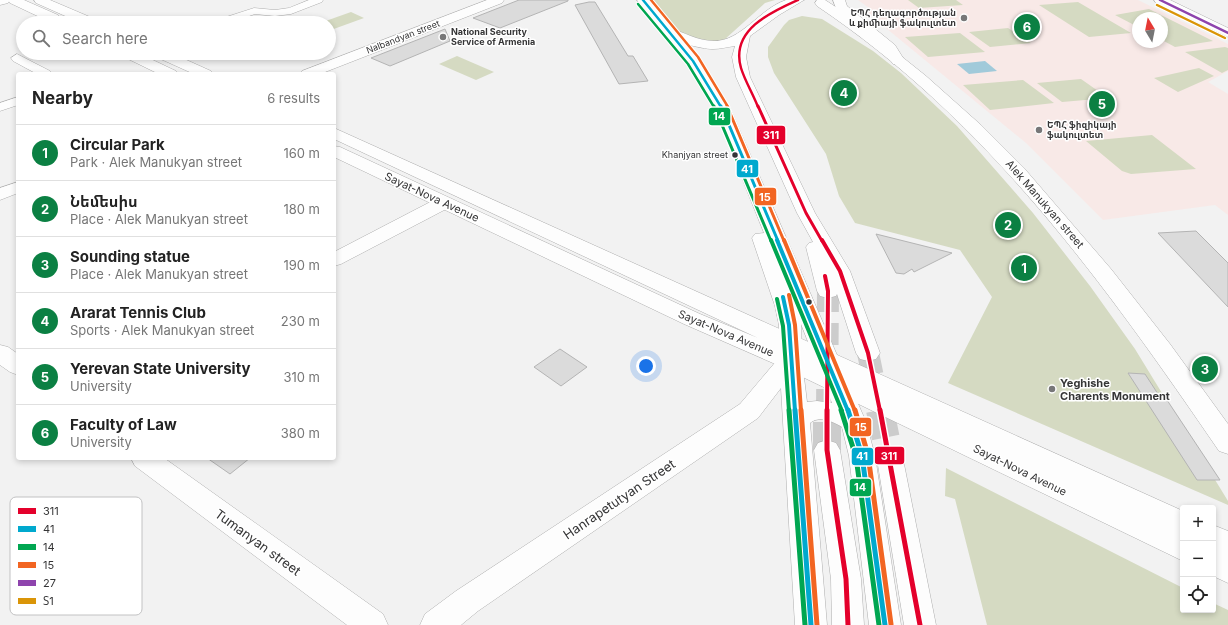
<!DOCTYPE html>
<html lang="en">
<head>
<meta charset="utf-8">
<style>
  body { margin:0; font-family:Inter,"Noto Sans Armenian",sans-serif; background:#f2f2f2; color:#222 }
  .controls { position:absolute; right:12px; bottom:12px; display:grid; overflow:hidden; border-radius:4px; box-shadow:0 2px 6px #0003 }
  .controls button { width:36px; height:36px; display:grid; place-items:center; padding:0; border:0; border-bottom:1px solid #e0e0e0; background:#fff; color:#222; font:20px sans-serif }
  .compass { position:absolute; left:1132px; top:12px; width:36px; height:36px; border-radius:50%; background:#fff; box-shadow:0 2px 6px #0003; rotate:350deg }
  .you { position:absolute; left:646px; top:366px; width:14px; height:14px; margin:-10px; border:3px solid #fff; border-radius:50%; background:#1a73e8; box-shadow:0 0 0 6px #1a73e833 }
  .badge { display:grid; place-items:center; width:26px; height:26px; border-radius:50%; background:#0b8043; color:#fff; font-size:13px; font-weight:700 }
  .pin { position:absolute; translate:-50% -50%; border:2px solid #fff; box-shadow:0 1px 4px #0006 }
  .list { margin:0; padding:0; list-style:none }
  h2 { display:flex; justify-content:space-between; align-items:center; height:52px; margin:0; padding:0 16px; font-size:17px }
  h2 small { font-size:13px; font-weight:400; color:#767676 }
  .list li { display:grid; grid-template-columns:26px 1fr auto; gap:12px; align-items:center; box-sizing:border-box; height:56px; padding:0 16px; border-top:1px solid #e0e0e0 }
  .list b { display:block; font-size:15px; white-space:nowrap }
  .list p { margin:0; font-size:13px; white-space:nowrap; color:#767676 }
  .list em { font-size:13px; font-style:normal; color:#767676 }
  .icon { flex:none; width:22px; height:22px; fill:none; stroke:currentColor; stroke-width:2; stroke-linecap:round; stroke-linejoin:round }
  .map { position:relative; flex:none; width:1228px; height:625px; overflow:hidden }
  .search { position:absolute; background:#fff; box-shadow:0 2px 6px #0003; left:16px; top:16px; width:320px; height:44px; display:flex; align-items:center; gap:10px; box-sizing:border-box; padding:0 14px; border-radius:22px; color:#767676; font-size:15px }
  .panel { position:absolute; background:#fff; box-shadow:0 2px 6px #0003; left:16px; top:72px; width:320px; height:388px; border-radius:4px }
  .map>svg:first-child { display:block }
  .education { fill:#f8e9e7; fill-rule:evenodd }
  .green { fill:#d5dac2 }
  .water { fill:#a1cada }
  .building { fill:#dbdbdb; stroke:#b4b4b4 }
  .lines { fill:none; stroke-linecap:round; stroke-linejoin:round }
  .primary-tunnel-far1 { stroke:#ccc; stroke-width:22; stroke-dasharray:22 11; stroke-linecap:butt }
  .primary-tunnel { stroke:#ccc; stroke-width:28; stroke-dasharray:28 14; stroke-linecap:butt }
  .street-casing { stroke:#aeaeae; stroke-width:1 }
  .secondary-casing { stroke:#aeaeae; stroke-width:1 }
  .primary-casing { stroke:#aeaeae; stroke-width:1 }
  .street { fill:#fdfdfd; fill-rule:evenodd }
  .secondary { fill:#fdfdfd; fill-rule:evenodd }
  .primary { fill:#fdfdfd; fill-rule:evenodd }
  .bus-1-far3-casing { stroke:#fff; stroke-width:4.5 }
  .bus-1-far2-casing { stroke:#fff; stroke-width:5.5 }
  .bus-1-far1-casing { stroke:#fff; stroke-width:7 }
  .bus-1-casing { stroke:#fff; stroke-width:8 }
  .bus-2-far3-casing { stroke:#fff; stroke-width:4.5 }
  .bus-2-far2-casing { stroke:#fff; stroke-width:5.5 }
  .bus-2-far1-casing { stroke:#fff; stroke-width:7 }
  .bus-2-casing { stroke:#fff; stroke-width:8 }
  .bus-3-far3-casing { stroke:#fff; stroke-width:4.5 }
  .bus-3-far2-casing { stroke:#fff; stroke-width:5.5 }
  .bus-3-far1-casing { stroke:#fff; stroke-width:7 }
  .bus-3-casing { stroke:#fff; stroke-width:8 }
  .bus-4-far3-casing { stroke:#fff; stroke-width:4.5 }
  .bus-4-far2-casing { stroke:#fff; stroke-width:5.5 }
  .bus-4-far1-casing { stroke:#fff; stroke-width:7 }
  .bus-4-casing { stroke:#fff; stroke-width:8 }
  .bus-5-casing { stroke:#fff; stroke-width:4.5 }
  .bus-6-casing { stroke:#fff; stroke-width:4.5 }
  .bus-1-far3 { stroke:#e4002b; stroke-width:2.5 }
  .bus-1-far2 { stroke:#e4002b; stroke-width:3 }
  .bus-1-far1 { stroke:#e4002b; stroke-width:4 }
  .bus-1 { stroke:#e4002b; stroke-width:5 }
  .bus-2-far3 { stroke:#00a9ce; stroke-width:2.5 }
  .bus-2-far2 { stroke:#00a9ce; stroke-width:3 }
  .bus-2-far1 { stroke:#00a9ce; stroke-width:4 }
  .bus-2 { stroke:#00a9ce; stroke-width:5 }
  .bus-3-far3 { stroke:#00a651; stroke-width:2.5 }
  .bus-3-far2 { stroke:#00a651; stroke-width:3 }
  .bus-3-far1 { stroke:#00a651; stroke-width:4 }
  .bus-3 { stroke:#00a651; stroke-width:5 }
  .bus-4-far3 { stroke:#f26522; stroke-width:2.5 }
  .bus-4-far2 { stroke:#f26522; stroke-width:3 }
  .bus-4-far1 { stroke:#f26522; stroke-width:4 }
  .bus-4 { stroke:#f26522; stroke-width:5 }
  .bus-5 { stroke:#8e44ad; stroke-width:2.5 }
  .bus-6 { stroke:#da9508; stroke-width:2.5 }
  .poi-dot { fill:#777778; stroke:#fff; stroke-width:1.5 }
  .bus-dot { fill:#353536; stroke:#fff; stroke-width:1.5 }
  .labels { text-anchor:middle; stroke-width:3; stroke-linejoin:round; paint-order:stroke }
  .far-poi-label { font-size:9px; font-weight:bold; fill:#353536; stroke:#fff; text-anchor:start }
  .far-street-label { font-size:9px; fill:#353536; stroke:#fff }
  .far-bus-label { font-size:9px; fill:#353536; stroke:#fff; text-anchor:end }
  .street-label { font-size:11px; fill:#353536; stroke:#fff }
  .poi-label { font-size:11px; font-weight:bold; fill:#353536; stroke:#fff; text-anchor:start }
  .near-street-label { font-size:13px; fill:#353536; stroke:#fff }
  .key { fill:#fff; stroke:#c2c2c3; stroke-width:1 }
  .key-label { font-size:11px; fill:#353536 }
  .line-badge { stroke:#fff; stroke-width:1.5 }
  .badge-label { font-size:11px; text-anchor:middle; font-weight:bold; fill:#fff }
</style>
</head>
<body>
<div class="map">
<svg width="1228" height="625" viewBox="0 0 1228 625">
  <rect width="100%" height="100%" fill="#f2f2f2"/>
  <!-- education -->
  <path class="education" d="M 858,0 L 1138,0 L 1228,44 L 1228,71 L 1208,82 L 1228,94 L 1228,215 L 1215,205 L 1103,220 L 1026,143 L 864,10 L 869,8 ZM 1138,18 L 1162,18 L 1162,42 L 1138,42 Z"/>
  <!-- green -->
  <path class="green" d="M 651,0 L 775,0 L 765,3 L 724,40 L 714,42 L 688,37 L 676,29 Z
    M 908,0 L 956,0 L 963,5 L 919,8 Z
    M 1078,2 L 1131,33 L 1089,37 L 1039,5 Z
    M 1149,9 L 1213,41 L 1175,47 L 1162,40 L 1162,18 L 1138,18 L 1138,27 L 1115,15 Z
    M 351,12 L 364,18 L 331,30 L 329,29 L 329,23 L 320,23 Z
    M 802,16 L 822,19 L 873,51 L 901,73 L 957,126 L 1033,213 L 1090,286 L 1135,349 L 1228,501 L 1228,505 L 948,383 L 992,297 L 960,250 L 855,223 L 839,196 L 826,154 L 774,73 L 768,57 L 768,47 L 784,25 L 789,20 Z
    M 1008,28 L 1031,43 L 990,47 L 969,32 Z
    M 960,33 L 985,52 L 928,57 L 905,37 Z
    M 1225,47 L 1228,48 L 1228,70 L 1222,73 L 1185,52 Z
    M 457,56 L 494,72 L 476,80 L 439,64 Z
    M 1199,68 L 1214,76 L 1178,92 L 1154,78 Z
    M 1081,79 L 1108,98 L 1062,102 L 1037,83 Z
    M 1023,80 L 1054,103 L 990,110 L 963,85 Z
    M 1152,135 L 1196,169 L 1131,174 L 1122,171 L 1086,141 Z
    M 946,468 L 1183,588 L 1183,610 L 1213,610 L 1213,603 L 1228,610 L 1228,625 L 987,625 L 955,499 L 945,496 Z"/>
  <!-- water -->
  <path class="water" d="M 985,61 L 997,71 L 969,74 L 957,64 Z"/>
  <!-- building -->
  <path class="building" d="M 519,0 L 568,0 L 568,1 L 500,28 L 473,18 Z
    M 589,2 L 595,2 L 628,56 L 633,56 L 648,81 L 619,84 L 575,5 Z
    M 445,29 L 450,41 L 390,66 L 371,58 Z
    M 1196,231 L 1228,263 L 1228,307 L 1158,233 Z
    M 876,234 L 952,253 L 914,272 L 912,269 L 904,274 L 896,273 Z
    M 560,349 L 587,367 L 561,386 L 534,367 Z
    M 1128,373 L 1145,374 L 1158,394 L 1163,394 L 1220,480 L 1197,480 Z
    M 207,458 L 250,458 L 230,474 Z"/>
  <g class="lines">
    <!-- primary-tunnel-far1 -->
    <path class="primary-tunnel-far1" d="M 868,353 L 880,411
      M 827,411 L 828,291"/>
    <!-- primary-tunnel -->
    <path class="primary-tunnel" d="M 880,410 L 890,459
      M 827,450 L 827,410"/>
    <defs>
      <path id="street" d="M 309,0 L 323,0 L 322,2 L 291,14 L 275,16 L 255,14 L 229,23 L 212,23 L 214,21 L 254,8 L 275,10 L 289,8 Z
        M 17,54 L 50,71 L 52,74 L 37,74 L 13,61 L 11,58 Z
        M 18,97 L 18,105 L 0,111 L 0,103 Z"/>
      <path id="secondary" d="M 0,0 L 10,0 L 8,3 L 0,5 Z
        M 487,0 L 504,0 L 502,3 L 320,74 L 300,74 L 302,71 Z
        M 637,0 L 650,0 L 698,58 L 730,108 L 866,422 L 875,456 L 901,625 L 869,625 L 849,456 L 842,427 C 833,422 820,415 810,423 L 827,625 L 795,625 L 781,388 L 758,418 L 478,611 L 461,625 L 420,625 L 425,614 L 456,591 L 740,404 L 778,359 L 779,325 L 775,306 L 752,238 L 755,234 L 764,233 L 714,108 L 687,63 ZM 801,324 L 832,403 L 817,401 L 807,402 L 802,361 Z
        M 817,0 L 825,0 L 856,20 L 926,76 L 981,125 L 1024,168 L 1111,269 L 1170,344 L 1228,424 L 1228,454 L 1219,451 C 1104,283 988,121 817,6 L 815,3 Z
        M 18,182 L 18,193 L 0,200 L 0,188 Z
        M 443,197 L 450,199 L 452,203 L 450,207 L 341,264 L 334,266 L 334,252 L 436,199 Z
        M 0,345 L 8,347 L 18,354 L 18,375 L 10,372 L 0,365 Z
        M 131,458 L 164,458 L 383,614 L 388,625 L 347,625 L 135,466 Z"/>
      <path id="primary" d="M 8,0 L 24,0 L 58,15 L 59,18 L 58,21 L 48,21 L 10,3 Z
        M 34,0 L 50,0 L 97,20 L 99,23 L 81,23 L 36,3 Z
        M 804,0 L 779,15 L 750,36 L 746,57 L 750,77 L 815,213 L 850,271 L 880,353 L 876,359 L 868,361 L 860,359 L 856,353 L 837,294 L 836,296 L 828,298 L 820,296 L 817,291 L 806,247 L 809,243 L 813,242 L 797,213 L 736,77 L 732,57 L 735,46 C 727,47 720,49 713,49 C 701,49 669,41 662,32 L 664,29 L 669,28 C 684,32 697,41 714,41 C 742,41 759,9 786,0 C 791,0 798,0 804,0 Z
        M 833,0 L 845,0 L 847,6 L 895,45 L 905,61 L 903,64 L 893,64 L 885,51 L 837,11 Z
        M 1154,0 L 1170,0 L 1228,28 L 1228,37 L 1156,3 Z
        M 120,53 L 138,53 L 176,71 L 178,74 L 159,74 L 122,56 Z
        M 152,53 L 171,53 L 211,71 L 213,74 L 194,74 L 154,56 Z
        M 334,128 L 1183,511 L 1183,561 L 782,367 L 684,324 L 334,157 L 334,146 L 340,147 L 700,314 L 758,338 L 334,139 Z
        M 827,440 L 836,443 L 840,450 L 861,579 L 864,625 L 832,625 L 831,579 L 814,450 L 818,443 Z
        M 890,448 L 899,451 L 903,459 L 936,625 L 904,625 L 877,459 L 881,451 Z
        M 1213,525 L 1228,531 L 1228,583 L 1213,576 Z"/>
    </defs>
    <!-- street casing -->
    <use href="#street" class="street-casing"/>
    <!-- secondary casing -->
    <use href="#secondary" class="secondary-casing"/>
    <!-- primary casing -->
    <use href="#primary" class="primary-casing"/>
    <!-- street -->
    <use href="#street" class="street"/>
    <!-- secondary -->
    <use href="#secondary" class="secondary"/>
    <!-- primary -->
    <use href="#primary" class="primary"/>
    <defs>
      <path id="bus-1-far3" d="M 758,107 C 753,94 745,81 741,68 C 730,30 771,12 798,0"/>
      <path id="bus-1-far2" d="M 758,106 L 806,213 L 822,241"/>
      <path id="bus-1-far1" d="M 822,240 L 840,271 L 868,353 L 880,411
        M 825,276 L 828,291 L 827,411"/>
      <path id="bus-1" d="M 827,410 L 827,450 L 846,579 L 848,625
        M 880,410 L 920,625"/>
      <path id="bus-2-far3" d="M 643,0 L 693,61 L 721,107"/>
      <path id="bus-2-far2" d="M 721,106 L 778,241"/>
      <path id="bus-2-far1" d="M 777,240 L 848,411
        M 783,297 L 789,325 L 795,411"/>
      <path id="bus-2" d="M 795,410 L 811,625
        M 848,410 L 862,456 L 885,625"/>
      <path id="bus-3-far3" d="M 638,4 L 688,64 L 714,107"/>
      <path id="bus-3-far2" d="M 714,106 L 771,241"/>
      <path id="bus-3-far1" d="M 771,240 L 842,411
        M 777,299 L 783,326 L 789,411"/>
      <path id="bus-3" d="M 789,410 L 805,625
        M 841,410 L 856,457 L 879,625"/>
      <path id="bus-4-far3" d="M 651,0 L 698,57 L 728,107"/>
      <path id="bus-4-far2" d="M 727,106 L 784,241"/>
      <path id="bus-4-far1" d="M 784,240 L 855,411
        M 789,295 L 795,325 L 801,411"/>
      <path id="bus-4" d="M 801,410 L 817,625
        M 855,410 L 868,455 L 891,624"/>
      <path id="bus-5" d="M 1160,0 L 1228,33"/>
      <path id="bus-6" d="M 1157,5 L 1225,38"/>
    </defs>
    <!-- bus-1-far3 casing -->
    <use href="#bus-1-far3" class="bus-1-far3-casing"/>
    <!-- bus-1-far2 casing -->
    <use href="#bus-1-far2" class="bus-1-far2-casing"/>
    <!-- bus-1-far1 casing -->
    <use href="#bus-1-far1" class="bus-1-far1-casing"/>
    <!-- bus-1 casing -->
    <use href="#bus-1" class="bus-1-casing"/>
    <!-- bus-2-far3 casing -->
    <use href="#bus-2-far3" class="bus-2-far3-casing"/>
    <!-- bus-2-far2 casing -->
    <use href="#bus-2-far2" class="bus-2-far2-casing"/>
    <!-- bus-2-far1 casing -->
    <use href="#bus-2-far1" class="bus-2-far1-casing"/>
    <!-- bus-2 casing -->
    <use href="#bus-2" class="bus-2-casing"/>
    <!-- bus-3-far3 casing -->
    <use href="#bus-3-far3" class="bus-3-far3-casing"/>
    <!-- bus-3-far2 casing -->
    <use href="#bus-3-far2" class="bus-3-far2-casing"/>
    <!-- bus-3-far1 casing -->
    <use href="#bus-3-far1" class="bus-3-far1-casing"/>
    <!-- bus-3 casing -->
    <use href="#bus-3" class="bus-3-casing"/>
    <!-- bus-4-far3 casing -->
    <use href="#bus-4-far3" class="bus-4-far3-casing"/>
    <!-- bus-4-far2 casing -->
    <use href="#bus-4-far2" class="bus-4-far2-casing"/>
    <!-- bus-4-far1 casing -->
    <use href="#bus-4-far1" class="bus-4-far1-casing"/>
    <!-- bus-4 casing -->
    <use href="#bus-4" class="bus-4-casing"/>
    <!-- bus-5 casing -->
    <use href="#bus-5" class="bus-5-casing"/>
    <!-- bus-6 casing -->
    <use href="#bus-6" class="bus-6-casing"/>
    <!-- bus-1-far3 -->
    <use href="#bus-1-far3" class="bus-1-far3"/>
    <!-- bus-1-far2 -->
    <use href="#bus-1-far2" class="bus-1-far2"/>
    <!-- bus-1-far1 -->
    <use href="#bus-1-far1" class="bus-1-far1"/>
    <!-- bus-1 -->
    <use href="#bus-1" class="bus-1"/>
    <!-- bus-2-far3 -->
    <use href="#bus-2-far3" class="bus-2-far3"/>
    <!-- bus-2-far2 -->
    <use href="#bus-2-far2" class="bus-2-far2"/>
    <!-- bus-2-far1 -->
    <use href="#bus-2-far1" class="bus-2-far1"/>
    <!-- bus-2 -->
    <use href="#bus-2" class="bus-2"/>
    <!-- bus-3-far3 -->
    <use href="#bus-3-far3" class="bus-3-far3"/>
    <!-- bus-3-far2 -->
    <use href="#bus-3-far2" class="bus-3-far2"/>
    <!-- bus-3-far1 -->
    <use href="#bus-3-far1" class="bus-3-far1"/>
    <!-- bus-3 -->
    <use href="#bus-3" class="bus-3"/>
    <!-- bus-4-far3 -->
    <use href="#bus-4-far3" class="bus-4-far3"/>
    <!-- bus-4-far2 -->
    <use href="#bus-4-far2" class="bus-4-far2"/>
    <!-- bus-4-far1 -->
    <use href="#bus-4-far1" class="bus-4-far1"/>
    <!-- bus-4 -->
    <use href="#bus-4" class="bus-4"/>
    <!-- bus-5 -->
    <use href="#bus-5" class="bus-5"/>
    <!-- bus-6 -->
    <use href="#bus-6" class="bus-6"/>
  </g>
  <!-- markers -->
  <g class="poi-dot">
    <circle cx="964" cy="18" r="4"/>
    <circle cx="443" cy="37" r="4"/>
    <circle cx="1039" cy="130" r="4"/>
    <circle cx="1052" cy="389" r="4"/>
  </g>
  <g class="bus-dot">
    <circle cx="735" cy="155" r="3.5"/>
    <circle cx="809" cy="302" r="3.5"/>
  </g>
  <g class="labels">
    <!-- far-poi labels -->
    <g class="far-poi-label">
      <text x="956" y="16" text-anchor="end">ԵՊՀ դեղագործության<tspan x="956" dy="10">և քիմիայի ֆակուլտետ</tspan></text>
      <text x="451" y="35">National Security<tspan x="451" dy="10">Service of Armenia</tspan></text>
      <text x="1047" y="128">ԵՊՀ ֆիզիկայի<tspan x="1047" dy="10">ֆակուլտետ</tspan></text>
    </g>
    <!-- far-street labels -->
    <g class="far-street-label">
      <text transform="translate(403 37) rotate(-21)" y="3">Nalbandyan street</text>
    </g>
    <!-- far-bus labels -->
    <g class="far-bus-label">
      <text x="728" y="158">Khanjyan street</text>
    </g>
    <!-- street labels -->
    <g class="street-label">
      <text transform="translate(432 197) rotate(25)" y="4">Sayat-Nova Avenue</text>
      <text transform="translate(1045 204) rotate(49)" y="4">Alek Manukyan street</text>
      <text transform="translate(726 333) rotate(23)" y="4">Sayat-Nova Avenue</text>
      <text transform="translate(1020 470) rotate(26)" y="4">Sayat-Nova Avenue</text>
    </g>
    <!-- poi labels -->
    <g class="poi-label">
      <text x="1060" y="387">Yeghishe<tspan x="1060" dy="13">Charents Monument</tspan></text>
    </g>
    <!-- near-street labels -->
    <g class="near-street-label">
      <text transform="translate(619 499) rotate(-34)" y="5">Hanrapetutyan Street</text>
      <text transform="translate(258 542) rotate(36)" y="5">Tumanyan street</text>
    </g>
  </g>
  <!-- legend -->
  <rect x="10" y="497" width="132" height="118" rx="6" class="key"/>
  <rect x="18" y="508" width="18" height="6" fill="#e4002b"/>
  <rect x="18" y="526" width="18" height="6" fill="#00a9ce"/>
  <rect x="18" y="544" width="18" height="6" fill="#00a651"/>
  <rect x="18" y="562" width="18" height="6" fill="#f26522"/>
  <rect x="18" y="580" width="18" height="6" fill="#8e44ad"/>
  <rect x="18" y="598" width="18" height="6" fill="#da9508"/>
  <g class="key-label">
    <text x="43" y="515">311</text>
    <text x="43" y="533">41</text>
    <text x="43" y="551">14</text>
    <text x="43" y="569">15</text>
    <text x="43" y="587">27</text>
    <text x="43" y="605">Տ1</text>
  </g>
  <g class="line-badge">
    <rect x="708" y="107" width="23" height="19" rx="4" fill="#00a651"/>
    <rect x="756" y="125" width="30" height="20" rx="4" fill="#e4002b"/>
    <rect x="736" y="159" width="23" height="19" rx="4" fill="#00a9ce"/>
    <rect x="754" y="187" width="23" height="19" rx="4" fill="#f26522"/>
    <rect x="849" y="417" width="23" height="20" rx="4" fill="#f26522"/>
    <rect x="874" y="446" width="31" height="19" rx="4" fill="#e4002b"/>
    <rect x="851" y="447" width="23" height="19" rx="4" fill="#00a9ce"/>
    <rect x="849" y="478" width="23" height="19" rx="4" fill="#00a651"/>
  </g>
  <g class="badge-label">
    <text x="719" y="120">14</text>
    <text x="771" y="139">311</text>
    <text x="747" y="173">41</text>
    <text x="765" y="201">15</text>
    <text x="861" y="431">15</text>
    <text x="889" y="460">311</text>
    <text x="862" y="460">41</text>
    <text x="860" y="491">14</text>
  </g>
</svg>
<div class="controls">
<button>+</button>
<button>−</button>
<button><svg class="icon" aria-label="locate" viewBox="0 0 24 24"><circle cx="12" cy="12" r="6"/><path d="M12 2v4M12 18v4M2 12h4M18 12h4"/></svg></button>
</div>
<svg class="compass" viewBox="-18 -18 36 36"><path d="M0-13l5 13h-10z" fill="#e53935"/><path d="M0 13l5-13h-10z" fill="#767676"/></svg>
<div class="you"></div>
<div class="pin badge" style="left:1024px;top:268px">1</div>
<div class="pin badge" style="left:1008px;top:225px">2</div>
<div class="pin badge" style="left:1205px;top:369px">3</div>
<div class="pin badge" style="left:844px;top:93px">4</div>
<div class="pin badge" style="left:1102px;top:104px">5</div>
<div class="pin badge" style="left:1027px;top:27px">6</div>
<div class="search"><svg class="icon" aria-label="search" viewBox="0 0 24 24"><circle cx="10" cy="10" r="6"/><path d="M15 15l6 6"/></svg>Search here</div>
<section class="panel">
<h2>Nearby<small>6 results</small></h2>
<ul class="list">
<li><span class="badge">1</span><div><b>Circular Park</b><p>Park · Alek Manukyan street</p></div><em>160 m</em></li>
<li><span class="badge">2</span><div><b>Նեմեսիս</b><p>Place · Alek Manukyan street</p></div><em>180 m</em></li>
<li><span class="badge">3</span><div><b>Sounding statue</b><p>Place · Alek Manukyan street</p></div><em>190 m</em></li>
<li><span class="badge">4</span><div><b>Ararat Tennis Club</b><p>Sports · Alek Manukyan street</p></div><em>230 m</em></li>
<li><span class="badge">5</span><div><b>Yerevan State University</b><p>University</p></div><em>310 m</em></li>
<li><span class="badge">6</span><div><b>Faculty of Law</b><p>University</p></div><em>380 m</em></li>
</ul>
</section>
</div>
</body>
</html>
